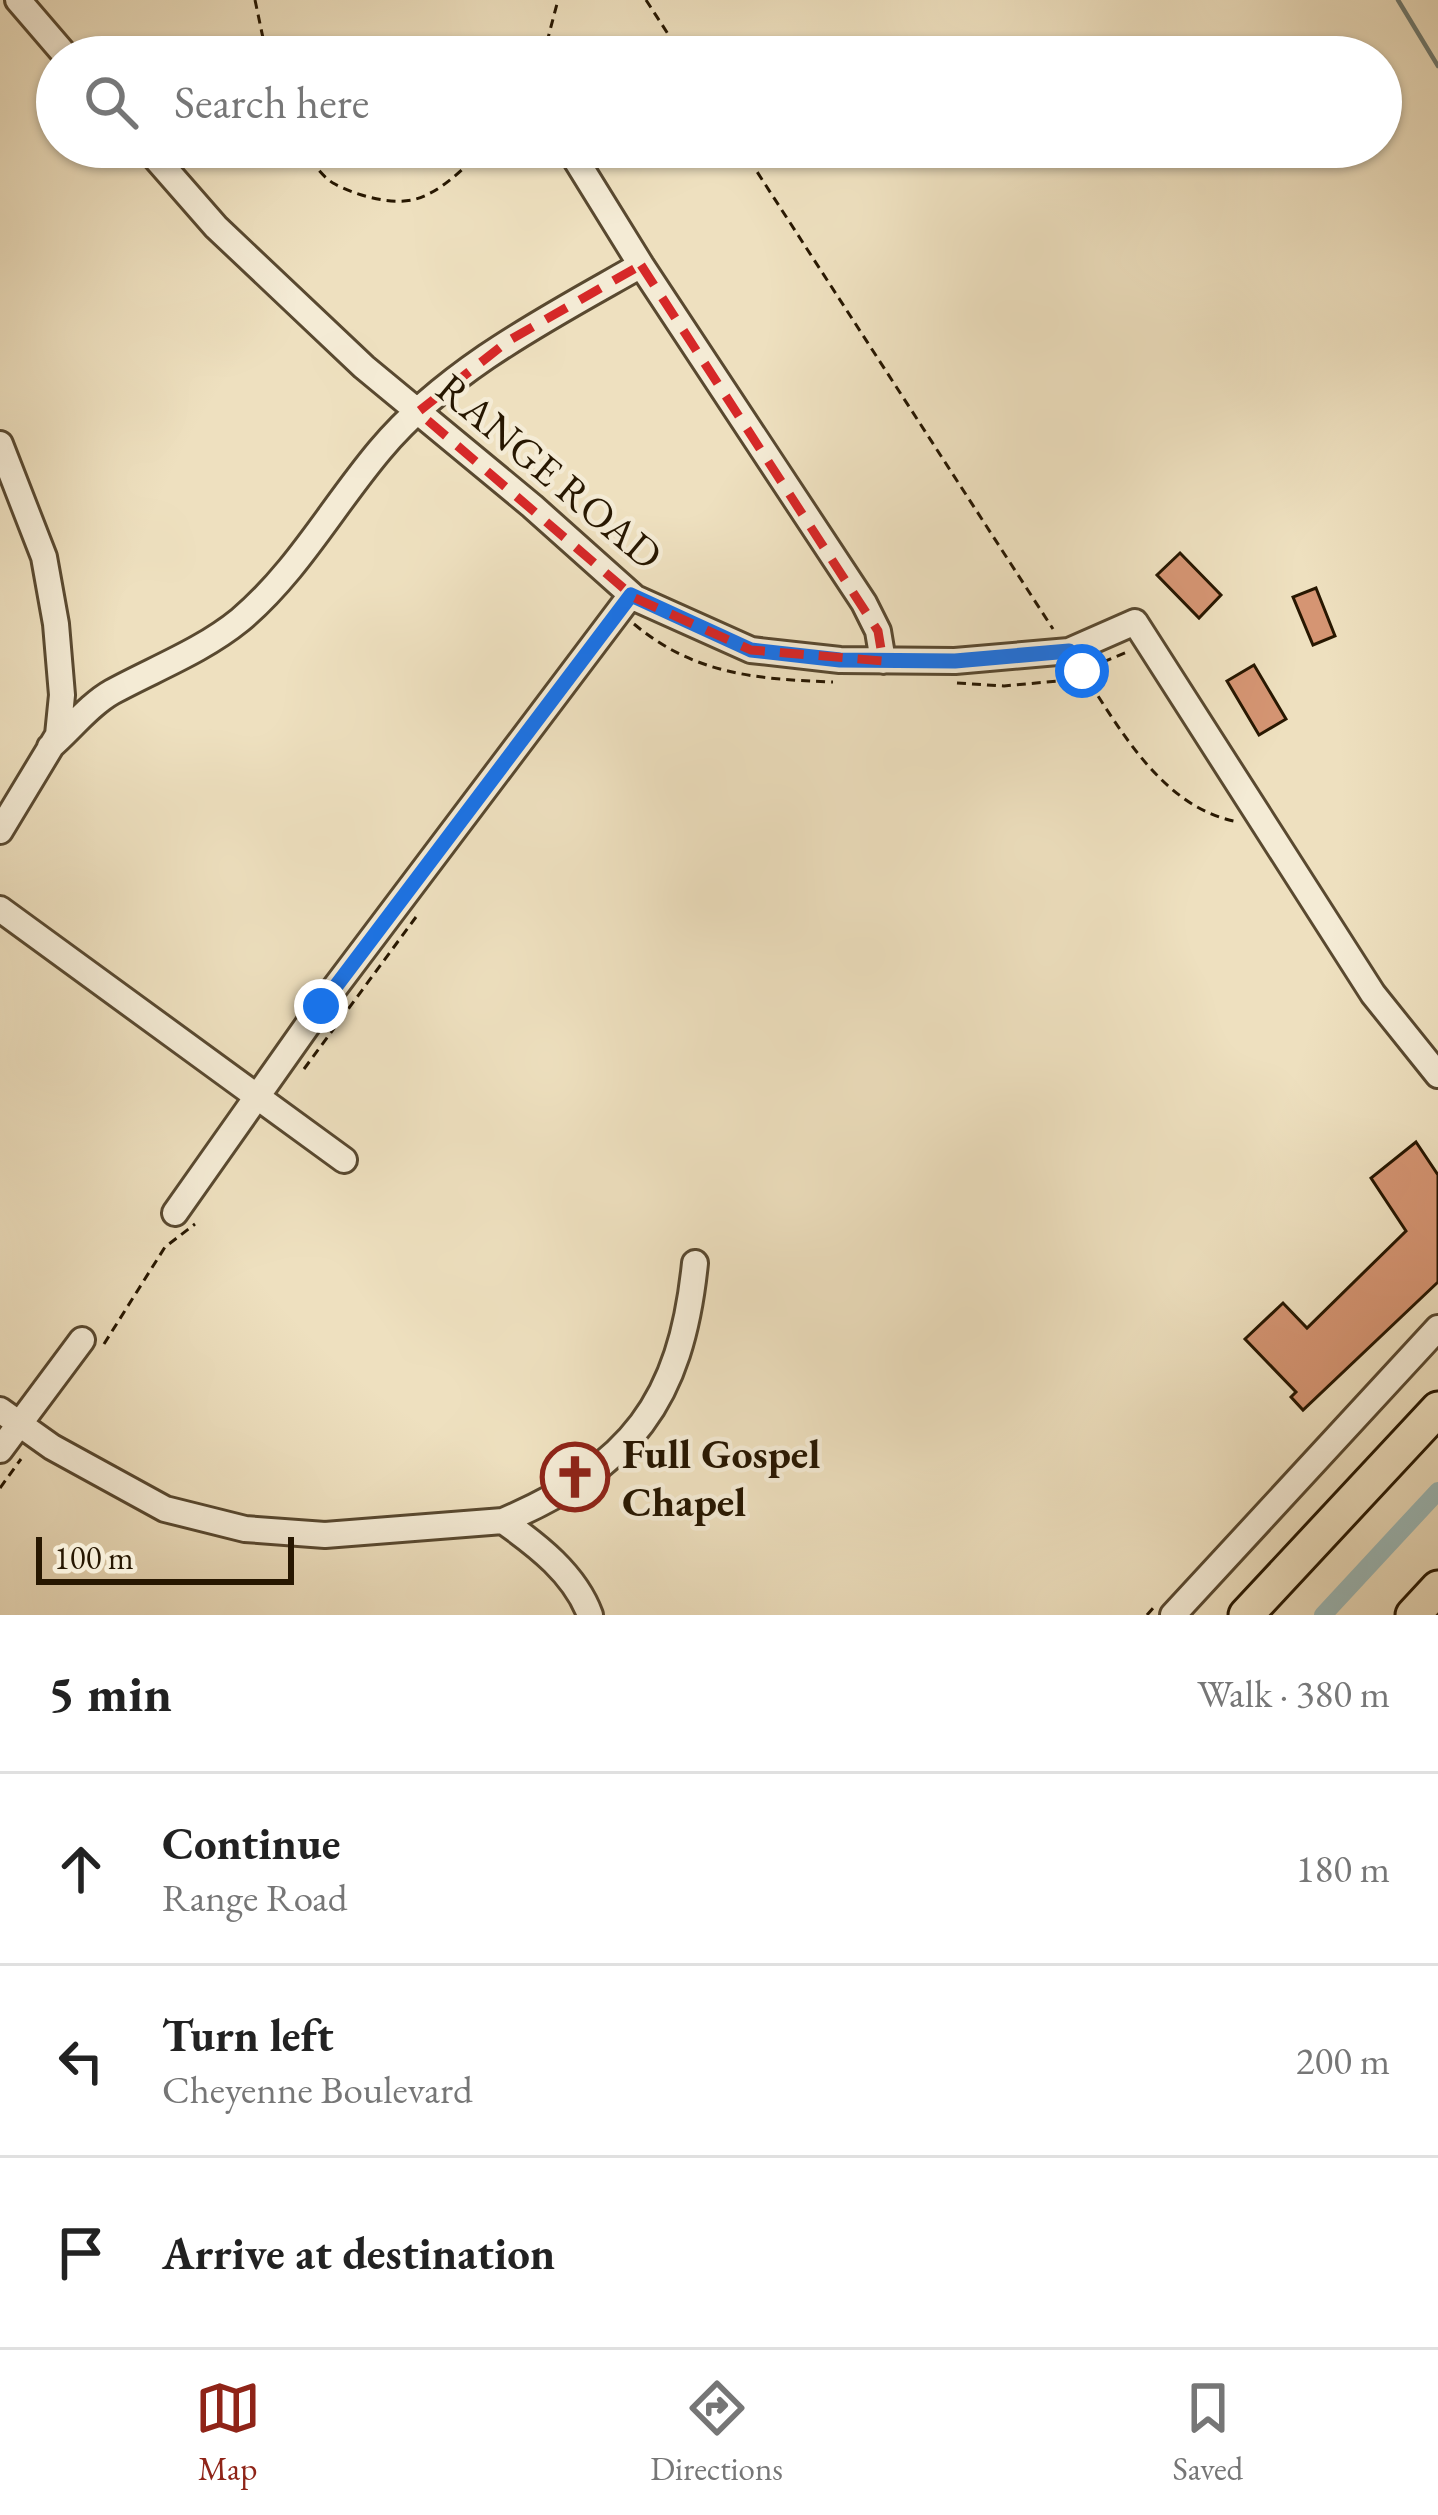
<!DOCTYPE html>
<html lang="en">
<head>
<meta charset="utf-8">
<style>
  body { margin:0; font-family:"EB Garamond",serif; background:#f2f2f2; color:#222 }
  .scale { position:absolute; left:36px; bottom:30px; width:258px; box-sizing:border-box; padding-left:12px; border:6px solid #271701; border-top:0; font-size:33px; line-height:42px; white-space:nowrap; color:#271701; -webkit-text-stroke:9px #f4ebd5; paint-order:stroke }
  .stop { position:absolute; width:36px; height:36px; margin:-27px; border:9px solid #1a73e8; border-radius:50%; background:#fff }
  .stop.end { background:#1a73e8; border-color:#fff; box-shadow:0 3px 12px #0008 }
  .list { margin:0; padding:0; list-style:none }
  h2 { display:flex; justify-content:space-between; align-items:center; height:156px; margin:0; padding:0 48px; font-size:51px }
  h2 small { font-size:39px; font-weight:400; color:#767676 }
  .list li { display:grid; grid-template-columns:78px 1fr auto; gap:36px; align-items:center; box-sizing:border-box; height:192px; padding:0 48px; border-top:3px solid #e0e0e0 }
  .list b { display:block; font-size:45px; white-space:nowrap }
  .list p { margin:0; font-size:39px; white-space:nowrap; color:#767676 }
  .list em { font-size:39px; font-style:normal; color:#767676 }
  .icon { flex:none; width:66px; height:66px; fill:none; stroke:currentColor; stroke-width:2; stroke-linecap:round; stroke-linejoin:round }
  .map { position:relative; flex:none; width:1438px; height:1615px; overflow:hidden }
  .search { position:absolute; background:#fff; box-shadow:0 3px 9px #0004; left:36px; right:36px; top:36px; height:132px; display:flex; align-items:center; gap:30px; box-sizing:border-box; padding:0 42px; border-radius:66px; color:#767676; font-size:45px }
  .sheet { height:732px; background:#fff }
  nav { display:flex; justify-content:space-around; align-items:center; box-sizing:border-box; height:168px; border-top:3px solid #e0e0e0; background:#fff; font-size:33px; color:#767676 }
  nav a { display:grid; justify-items:center; gap:6px }
  nav .on { color:#8f2418 }
  .map>svg:first-child { display:block }
  .lines { fill:none; stroke-linecap:round; stroke-linejoin:round }
  .stream { stroke:#6d7970; stroke-width:4.5 }
  .canal { stroke:#9cbbba; stroke-width:18 }
  .building { fill:#d59573; stroke:#271701; stroke-width:3 }
  .minor-casing { stroke:#594930; stroke-width:30 }
  .highway-casing { stroke:#271701; stroke-width:39 }
  .path { stroke:#271701; stroke-width:3; stroke-dasharray:9 6; stroke-linecap:butt }
  .minor { stroke:#f4ebd5; stroke-width:24 }
  .highway { stroke:#eee0bf; stroke-width:33 }
  .route { stroke:#1a73e8; stroke-width:15 }
  .marked { fill:none; stroke:#d62828; stroke-width:9; stroke-dasharray:24 15; stroke-linejoin:round }
  .labels { text-anchor:middle; stroke-width:9; stroke-linejoin:round; paint-order:stroke }
  .street-label { font-size:42px; fill:#271701; stroke:#f4ebd5 }
  .poi-label { font-size:42px; font-weight:bold; fill:#271701; stroke:#f4ebd5; text-anchor:start }
</style>
</head>
<body>
<div class="map">
<svg width="1438" height="1615" viewBox="0 0 1438 1615">
  <rect width="100%" height="100%" fill="#eee0bf"/>
  <filter id="stains"><feTurbulence type="fractalNoise" baseFrequency=".00167" numOctaves="4"/><feColorMatrix values="0 0 0 0 .2 0 0 0 0 .09 0 0 0 0 .02 0 0 0 .5 -.17"/></filter>
  <radialGradient id="worn" r=".72"><stop offset=".6" stop-color="#630" stop-opacity="0"/><stop offset="1" stop-color="#630" stop-opacity=".3"/></radialGradient>
  <g class="lines">
    <!-- stream -->
    <path class="stream" d="M 1398,0 L 1438,66"/>
    <!-- canal -->
    <path class="canal" d="M 1323,1615 L 1438,1491"/>
  </g>
  <!-- building -->
  <path class="building" d="M 1180,553 L 1221,595 L 1199,618 L 1157,575 Z
    M 1316,588 L 1335,636 L 1313,645 L 1293,597 Z
    M 1254,665 L 1286,719 L 1259,735 L 1227,681 Z
    M 1416,1142 L 1438,1175 L 1438,1282 L 1303,1410 L 1291,1397 L 1296,1392 L 1245,1339 L 1283,1303 L 1307,1328 L 1406,1231 L 1371,1178 Z"/>
  <g class="lines">
    <defs>
      <path id="minor" d="M 18,0 L 67,57
        M 146,147 L 216,227 L 364,367 L 532,506 L 635,598 L 751,650 L 840,660 L 955,661 L 1069,651 L 1135,622 L 1373,994 L 1438,1075
        M 568,147 L 641,265 L 864,603 L 878,631 L 883,661
        M 0,444 L 44,557 L 56,624 L 62,695 L 58,735 L 0,831
        M 50,747 C 70,730 89,705 112,692 C 154,669 202,651 240,620 C 297,572 332,507 380,450 C 449,368 550,317 641,265
        M 0,909 L 344,1160
        M 175,1213 L 321,1006 L 631,595
        M 0,1410 L 52,1447 L 165,1509 L 245,1529 L 325,1535 L 503,1521 C 537,1545 575,1574 590,1615
        M 0,1450 L 82,1340
        M 503,1521 C 631,1466 681,1402 695,1263
        M 1173,1615 L 1438,1328"/>
      <path id="highway" d="M 1246,1615 L 1438,1409
        M 1413,1615 L 1438,1588"/>
    </defs>
    <!-- minor casing -->
    <use href="#minor" class="minor-casing"/>
    <!-- highway casing -->
    <use href="#highway" class="highway-casing"/>
    <!-- path -->
    <path class="path" d="M 255,0 L 267,57
      M 646,0 L 683,57
      M 543,57 L 558,0
      M 301,147 C 310,158 320,175 333,183 C 354,195 392,206 416,199 C 443,191 466,166 485,147
      M 741,147 L 1053,629
      M 634,624 C 695,675 757,679 833,682
      M 1082,671 C 1121,731 1163,808 1238,822
      M 957,683 L 1004,686 L 1058,681 L 1127,652
      M 304,1069 L 416,917
      M 104,1344 L 165,1247 L 195,1224
      M 0,1488 L 21,1459
      M 1147,1615 L 1154,1607"/>
    <!-- minor -->
    <use href="#minor" class="minor"/>
    <!-- highway -->
    <use href="#highway" class="highway"/>
  </g>
  <g class="lines">
    <!-- route -->
    <path class="route" d="M 321,1006 L 631,595 L 751,650 L 840,660 L 955,661 L 1069,651 L 1082,671"/>
  </g>
  <!-- marked area -->
  <path class="marked" d="M 641,265 L 878,631 L 883,661 L 751,650 L 635,598 L 418,412 L 508,341 Z"/>
  <!-- icons -->
  <defs>
    <symbol id="church-ring" viewBox="-11 -11 22 22"><circle r="9.5" fill="#f4ebd5" stroke="#8f2418" stroke-width="1.5"/><path d="M-1.2-6h2.4v3.5h3.3v2.4h-3.3V6h-2.4V-.1h-3.3v-2.4h3.3Z" fill="#8f2418"/></symbol>
  </defs>
  <g fill-rule="evenodd">
    <use href="#church-ring" x="537" y="1439" width="76" height="76"/>
  </g>
  <g class="labels">
    <!-- street labels -->
    <g class="street-label">
      <text transform="translate(550 471) rotate(40)" y="15">RANGE ROAD</text>
    </g>
    <!-- poi labels -->
    <g class="poi-label">
      <text x="622" y="1468">Full Gospel<tspan x="622" dy="48">Chapel</tspan></text>
    </g>
  </g>
  <rect width="100%" height="100%" filter="url(#stains)"/>
  <rect width="100%" height="100%" fill="url(#worn)"/>
</svg>
<div class="scale">100 m</div>
<div class="stop" style="left:1082px;top:671px"></div>
<div class="stop end" style="left:321px;top:1006px"></div>
<div class="search"><svg class="icon" aria-label="search" viewBox="0 0 24 24"><circle cx="10" cy="10" r="6"/><path d="M15 15l6 6"/></svg>Search here</div>
</div>
<section class="sheet">
<h2>5 min<small>Walk · 380 m</small></h2>
<ul class="list">
<li><svg class="icon" aria-label="ahead" viewBox="0 0 24 24"><path d="M12 20V5M6 11l6-6 6 6"/></svg><div><b>Continue</b><p>Range Road</p></div><em>180 m</em></li>
<li><svg class="icon" aria-label="left" viewBox="0 0 24 24"><path d="M17 20v-9H6M10 6l-5 5 5 5"/></svg><div><b>Turn left</b><p>Cheyenne Boulevard</p></div><em>200 m</em></li>
<li><svg class="icon" aria-label="arrive" viewBox="0 0 24 24"><path d="M6 21V4h12l-3 4 3 4H6"/></svg><div><b>Arrive at destination</b></div></li>
</ul>
</section>
<nav>
<a class="on"><svg class="icon" aria-label="map" viewBox="0 0 24 24"><path d="M3 6l6-2 6 2 6-2v14l-6 2-6-2-6 2zM9 4v14M15 6v14"/></svg>Map</a>
<a><svg class="icon" aria-label="directions" viewBox="0 0 24 24"><path d="M12 3l9 9-9 9-9-9zM9 14v-3h6M13 9l2 2-2 2"/></svg>Directions</a>
<a><svg class="icon" aria-label="saved" viewBox="0 0 24 24"><path d="M7 4h10v16l-5-4-5 4z"/></svg>Saved</a>
</nav>
</body>
</html>
